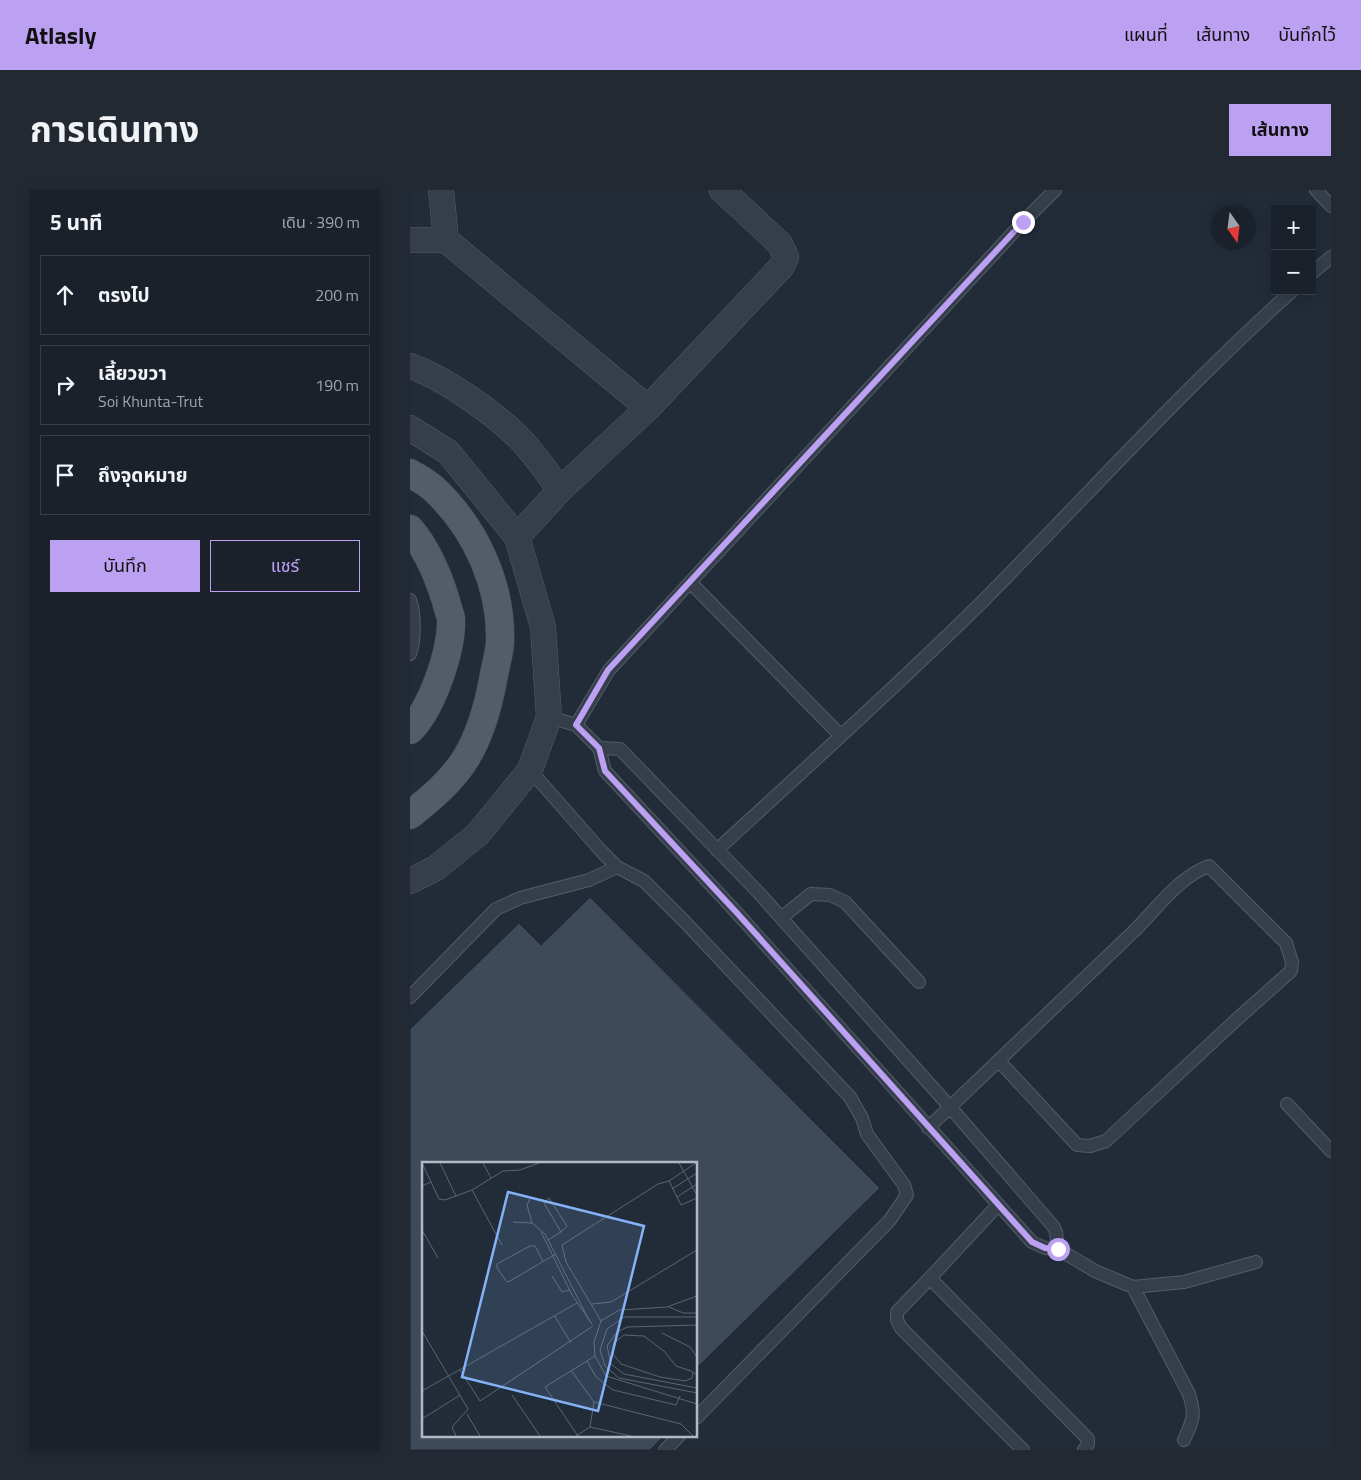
<!DOCTYPE html>
<html lang="th">
<head>
<meta charset="utf-8">
<style>
  body { margin:0; font-family:"Titillium Web","Noto Sans Thai",sans-serif; background:#232933; color:#f1f3f6 }
  .controls { position:absolute; right:15px; top:15px; display:grid; overflow:hidden; border-radius:0px; box-shadow:0 2px 12px #0003 }
  .controls button { width:45px; height:45px; display:grid; place-items:center; padding:0; border:0; border-bottom:1px solid #383e47; background:#1a212b; color:#f1f3f6; font:25px sans-serif }
  .compass { position:absolute; left:801px; top:15px; width:45px; height:45px; border-radius:50%; background:#1a212b; box-shadow:0 2px 12px #0003; rotate:166deg }
  .stop { position:absolute; width:15px; height:15px; margin:-11px; border:4px solid #bca0f2; border-radius:50%; background:#fff }
  .stop.end { background:#bca0f2; border-color:#fff; box-shadow:0 1px 5px #0008 }
  .list { margin:0; padding:0; list-style:none }
  h2 { display:flex; justify-content:space-between; align-items:center; height:65px; margin:0; padding:0 20px; font-size:21px }
  h2 small { font-size:16px; font-weight:400; color:#9fa3a9 }
  .list li { display:grid; grid-template-columns:32px 1fr auto; gap:15px; align-items:center; box-sizing:border-box; height:80px; margin:0 10px 10px; padding:0 10px; border:1px solid #383e47; border-radius:0px }
  .list b { display:block; font-size:19px; white-space:nowrap }
  .list p { margin:0; font-size:16px; white-space:nowrap; color:#9fa3a9 }
  .list em { font-size:16px; font-style:normal; color:#9fa3a9 }
  .actions { display:flex; gap:10px; padding:15px 20px }
  .actions a { flex:1; padding:11px 0; border:1px solid #bca0f2; border-radius:0px; text-align:center; font-size:18px; color:#bca0f2 }
  .actions .main { background:#bca0f2; color:#111 }
  .icon { flex:none; width:28px; height:28px; fill:none; stroke:currentColor; stroke-width:2; stroke-linecap:round; stroke-linejoin:round }
  .map { position:relative; flex:none; width:921px; height:1260px; overflow:hidden; border-radius:0px }
  header { display:flex; align-items:center; gap:30px; box-sizing:border-box; height:70px; padding:0 25px; background:#bca0f2; color:#111 }
  header strong { font-size:24px }
  nav { display:flex; gap:28px; margin-inline-start:auto; font-size:18px }
  .intro { display:flex; align-items:center; justify-content:space-between; box-sizing:border-box; height:120px; padding:0 30px }
  h1 { margin:0; font-size:35px }
  .button { padding:12px 22px; border-radius:0px; background:#bca0f2; color:#111; font-size:18px; font-weight:700 }
  main { display:flex; gap:30px; padding:0 30px }
  aside { flex:1; background:#1a212b; border-radius:0px; box-shadow:0 2px 12px #0003 }
  .map>svg:first-child { display:block }
  .building { fill:#3e4a59; stroke:#1d2530 }
  .lines { fill:none; stroke-linecap:round; stroke-linejoin:round }
  .service-casing { stroke:#535c67; stroke-width:14 }
  .minor-casing { stroke:#535c67; stroke-width:26 }
  .primary-casing { stroke:#3f4753; stroke-width:29 }
  .service { stroke:#353e4a; stroke-width:12 }
  .minor { stroke:#353e4a; stroke-width:25 }
  .primary { stroke:#535d6a; stroke-width:28 }
  .route { stroke:#bca0f2; stroke-width:6 }
  .inset-road { fill:none; stroke:#5b6471; stroke-width:1 }
  .view { fill:#85b2f6; fill-opacity:0.15; stroke:#85b2f6; stroke-width:2.5 }
  .inset-edge { fill:none; stroke:#b0b9c6; stroke-width:2.5 }
</style>
</head>
<body>
<header>
<strong>Atlasly</strong>
<nav><a>แผนที่</a><a>เส้นทาง</a><a>บันทึกไว้</a></nav>
</header>
<div class="intro"><h1>การเดินทาง</h1><a class="button">เส้นทาง</a></div>
<main>
<aside>
<h2>5 นาที<small>เดิน · 390 m</small></h2>
<ul class="list">
<li><svg class="icon" aria-label="ahead" viewBox="0 0 24 24"><path d="M12 20V5M6 11l6-6 6 6"/></svg><div><b>ตรงไป</b></div><em>200 m</em></li>
<li><svg class="icon" aria-label="right" viewBox="0 0 24 24"><path d="M7 20v-9h11M14 6l5 5-5 5"/></svg><div><b>เลี้ยวขวา</b><p>Soi Khunta-Trut</p></div><em>190 m</em></li>
<li><svg class="icon" aria-label="arrive" viewBox="0 0 24 24"><path d="M6 21V4h12l-3 4 3 4H6"/></svg><div><b>ถึงจุดหมาย</b></div></li>
</ul>
<div class="actions"><a class="main">บันทึก</a><a>แชร์</a></div>
</aside>
<div class="map">
<svg width="921" height="1260" viewBox="0 0 921 1260">
  <rect width="100%" height="100%" fill="#222c39"/>
  <!-- building -->
  <path class="building" d="M 180,707 L 470,998 L 286,1179 L 286,974 L 14,974 L 14,1246 L 254,1246 L 240,1260 L 0,1260 L 0,839 L 109,733 L 131,755 Z"/>
  <g class="lines">
    <defs>
      <path id="service" d="M 906,0 L 921,16
        M 902,83 L 921,67
        M 280,392 L 431,546
        M 0,410 C 5,422 5,452 0,464
        M 139,527 L 166,535 L 189,558 L 195,581 L 327,723 L 622,1052 L 635,1058 L 648,1059 L 685,1081 L 723,1097 L 774,1092 L 846,1072
        M 166,535 L 199,480 L 613,32 L 645,0
        M 189,558 L 210,559 L 348,702 L 540,917 L 643,1036 L 646,1042 L 648,1059
        M 120,580 L 192,662 L 207,677 L 234,691 L 275,732 L 440,907 L 452,928 L 457,944 L 494,995 L 497,1005 L 480,1030 L 286,1228
        M 307,660 C 396,578 486,497 572,412 C 675,308 773,199 882,101
        M 371,728 L 401,704 L 420,705 L 435,712 L 509,792
        M 0,807 L 86,719 L 110,708 L 179,690 L 207,677
        M 877,914 L 921,961
        M 518,938 L 540,917 C 601,859 661,801 722,743 C 746,720 767,688 799,676 L 876,753 L 882,772 L 881,781 L 826,830 L 696,951 L 680,956 L 667,955 L 589,871
        M 588,1015 L 520,1088 L 678,1249 L 678,1254 L 674,1260
        M 520,1088 L 487,1122 L 487,1130 L 491,1138 L 613,1260
        M 723,1097 L 779,1204 C 786,1227 783,1229 774,1250
        M 255,1260 L 269,1246"/>
      <path id="minor" d="M 31,0 L 36,50
        M 0,50 L 36,50 L 238,218
        M 0,176 C 35,188 87,225 112,251 C 126,266 138,284 150,300
        M 0,238 L 38,262 L 107,347 L 133,437 L 139,527 L 120,580 L 68,644 L 26,678 L 0,691
        M 107,347 L 150,300 L 238,218 L 372,76 L 376,67 L 370,54 L 312,0"/>
      <path id="primary" d="M 0,283 C 8,288 18,293 25,300 C 66,339 92,396 90,453 C 89,465 85,478 83,490 C 78,517 70,545 56,568 C 42,591 20,609 0,625
        M 0,339 C 18,360 28,385 36,411 C 37,417 40,423 41,429 C 42,461 22,518 0,540"/>
    </defs>
    <!-- service casing -->
    <use href="#service" class="service-casing"/>
    <!-- minor casing -->
    <use href="#minor" class="minor-casing"/>
    <!-- primary casing -->
    <use href="#primary" class="primary-casing"/>
    <!-- service -->
    <use href="#service" class="service"/>
    <!-- minor -->
    <use href="#minor" class="minor"/>
    <!-- primary -->
    <use href="#primary" class="primary"/>
  </g>
  <g class="lines">
    <!-- route -->
    <path class="route" d="M 613,32 L 198,480 L 166,535 L 189,558 L 195,581 L 327,723 L 622,1052 L 635,1058 L 648,1059"/>
  </g>
  <!-- overview -->
  <g transform="translate(12 972)">
    <rect width="275" height="275" fill="#222c39"/>
    <path class="inset-road" d="M 0,1 L 9,20M 18,1 L 34,34M 61,1 L 69,16M 257,1 L 275,33M 274,1 L 247,19 L 259,43 L 275,36M 0,24 L 9,20 L 17,37 L 23,38 L 50,28 L 81,9 L 98,8 L 117,1M 250,27 L 275,11M 50,28 L 80,83M 255,35 L 275,22M 108,37 L 105,43 L 110,61M 91,60 L 110,61 L 123,72 L 168,160M 0,68 L 16,96M 119,70 L 150,133 L 170,162M 126,78 L 139,70 L 122,41 L 127,36 L 145,64 L 139,70M 121,99 L 113,84 L 108,84 L 75,102 L 75,106 L 85,120 L 88,119 L 134,92M 130,114 L 140,130 L 148,128M 275,134 L 245,145 L 197,148 L 179,159 L 172,180 L 173,194 L 184,214 L 275,242M 170,142 L 189,140 L 275,88M 247,145 L 261,151 L 275,151M 132,153 L 149,181M 275,155 L 202,155 L 185,167 L 178,188 L 183,204 L 197,216 L 275,231M 179,159 L 144,100 L 140,83 L 236,22 L 247,19M 275,163 L 205,165 L 194,171 L 185,184 L 189,202 L 202,212 L 275,226M 0,169 L 46,247 L 30,265 L 34,274M 240,171 L 268,185 L 275,195M 165,199 L 174,215 L 191,228 L 254,243 L 258,234M 38,208 L 58,239 L 171,164M 149,208 L 172,240 L 259,262 L 271,274M 271,210 L 270,216 L 263,219 L 238,215 L 199,202 L 191,192 L 192,181 L 202,173 L 222,174 L 243,190 L 254,204 L 269,209 L 274,212M 0,229 L 155,141M 90,233 L 118,274M 45,252 L 58,274M 0,257 L 38,233M 168,265 L 209,274M 154,274 L 168,265 L 172,240M 156,274 L 123,225 L 173,194"/>
    <path class="view" d="M 86,30 L 222,64 L 176,249 L 40,215 Z"/>
    <rect width="275" height="275" class="inset-edge"/>
  </g>
</svg>
<div class="controls">
<button>+</button>
<button>−</button>
</div>
<svg class="compass" viewBox="-18 -18 36 36"><path d="M0-13l5 13h-10z" fill="#e53935"/><path d="M0 13l5-13h-10z" fill="#9fa3a9"/></svg>
<div class="stop" style="left:648px;top:1059px"></div>
<div class="stop end" style="left:613px;top:32px"></div>
</div>
</main>
</body>
</html>
